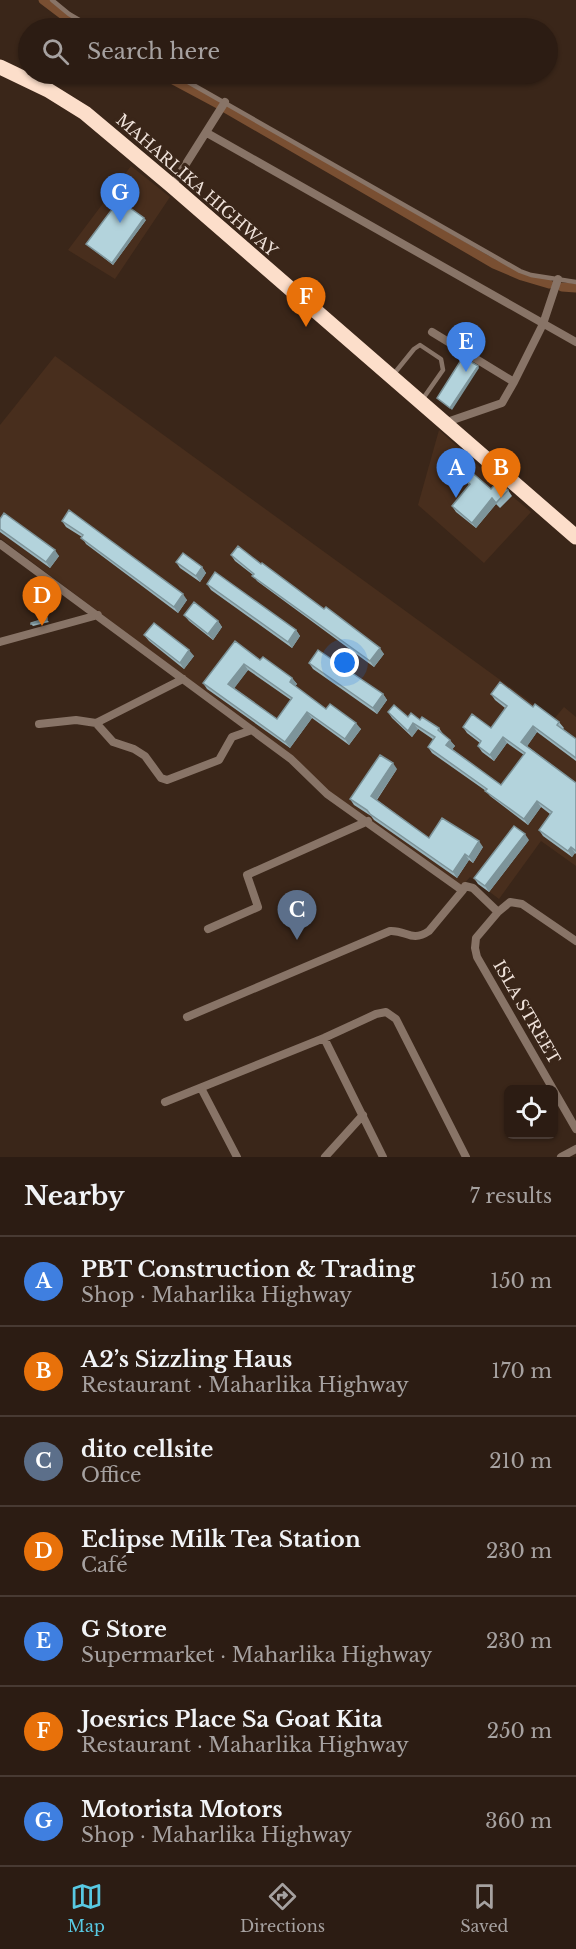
<!DOCTYPE html>
<html lang="en">
<head>
<meta charset="utf-8">
<style>
  body { margin:0; font-family:"Libre Baskerville",serif; background:#382921; color:#f1f3f6 }
  .controls { position:absolute; right:18px; bottom:18px; display:grid; overflow:hidden; border-radius:9px; box-shadow:0 2px 4px #0004 }
  .controls button { width:54px; height:54px; display:grid; place-items:center; padding:0; border:0; border-bottom:2px solid #483a33; background:#2c1c13; color:#f1f3f6; font:30px sans-serif }
  .you { position:absolute; left:345px; top:663px; width:21px; height:21px; margin:-15px; border:4px solid #fff; border-radius:50%; background:#1a73e8; box-shadow:0 0 0 9px #1a73e833 }
  .badge { display:grid; place-items:center; width:39px; height:39px; border-radius:50%; background:#58c9e3; color:#fff; font-size:20px; font-weight:700 }
  .pin { position:absolute; translate:-50% -50px; filter:drop-shadow(0 2px 3px #0008) }
  .pin::after { content:''; position:absolute; top:32px; width:21px; height:18px; background:inherit; clip-path:polygon(0 0,100% 0,50% 100%) }
  .list { margin:0; padding:0; list-style:none }
  h2 { display:flex; justify-content:space-between; align-items:center; height:78px; margin:0; padding:0 24px; font-size:26px }
  h2 small { font-size:20px; font-weight:400; color:#a6a1a0 }
  .list li { display:grid; grid-template-columns:39px 1fr auto; gap:18px; align-items:center; box-sizing:border-box; height:90px; padding:0 24px; border-top:2px solid #483a33 }
  .list b { display:block; font-size:22px; white-space:nowrap }
  .list p { margin:0; font-size:20px; white-space:nowrap; color:#a6a1a0 }
  .list em { font-size:20px; font-style:normal; color:#a6a1a0 }
  .icon { flex:none; width:33px; height:33px; fill:none; stroke:currentColor; stroke-width:2; stroke-linecap:round; stroke-linejoin:round }
  .map { position:relative; flex:none; width:576px; height:1157px; overflow:hidden }
  .search { position:absolute; background:#2c1c13; box-shadow:0 2px 4px #0004; left:18px; right:18px; top:18px; height:66px; display:flex; align-items:center; gap:15px; box-sizing:border-box; padding:0 21px; border-radius:33px; color:#a6a1a0; font-size:22px }
  .sheet { height:708px; background:#2c1c13 }
  nav { display:flex; justify-content:space-around; align-items:center; box-sizing:border-box; height:84px; border-top:2px solid #483a33; background:#2c1c13; font-size:16px; color:#a6a1a0 }
  nav a { display:grid; justify-items:center; gap:3px }
  nav .on { color:#58c9e3 }
  .map>svg:first-child { display:block }
  .built { fill:#482e1d }
  .lines { fill:none; stroke-linecap:round; stroke-linejoin:round }
  .canal { stroke:#794f32; stroke-width:9 }
  .lane { stroke:#887467; stroke-width:4.5 }
  .street { stroke:#887467; stroke-width:8 }
  .highway { stroke:#fcdeca; stroke-width:15 }
  .wall { fill:#9ab5bd; fill-rule:evenodd }
  .shaded-wall { fill:#7d949a }
  .building { fill:#b3d3dc; stroke:#7d949a; stroke-width:1.5; fill-rule:evenodd }
  .labels { text-anchor:middle; stroke-width:6; stroke-linejoin:round; paint-order:stroke }
  .street-label { font-size:16px; fill:#efe2da; stroke:#3a2619 }
</style>
</head>
<body>
<div class="map">
<svg width="576" height="1157" viewBox="0 0 576 1157">
  <rect width="100%" height="100%" fill="#3a2619"/>
  <!-- built -->
  <path class="built" d="M 131,166 L 170,197 L 115,279 L 68,250 Z
    M 55,356 L 554,719 L 564,707 L 576,717 L 576,866 L 541,841 L 499,899 L 470,877 L 462,886 L 329,792 L 295,759 L 0,538 L 0,425 Z
    M 439,430 L 502,487 L 500,508 L 512,496 L 531,512 L 484,563 L 418,505 Z"/>
  <g class="lines">
    <!-- canal -->
    <path class="canal" d="M 43,0 L 80,28
      M 162,74 L 218,104
      M 225,108 L 494,264 L 522,276 L 549,284
      M 562,287 L 576,288"/>
    <!-- lane -->
    <path class="lane" d="M 52,0 L 69,14 L 93,28
      M 174,74 L 520,271 L 531,275 L 576,282
      M 393,375 L 414,349 L 420,345 L 441,359 L 443,370 L 422,400"/>
    <!-- street -->
    <path class="street" d="M 207,133 L 576,342
      M 172,186 L 225,102
      M 432,332 L 514,382
      M 444,423 L 502,403 L 514,382 L 543,324 L 558,279
      M 0,544 L 291,759 L 327,794 L 459,888 L 463,890 L 465,886 L 473,888 L 498,912
      M 0,642 L 98,615
      M 96,723 L 113,742 L 134,749 L 145,756 L 161,778 L 167,780 L 219,760 L 232,737 L 252,730
      M 39,724 L 76,720 L 96,723 L 183,679
      M 208,929 L 258,907 L 247,875 L 368,821
      M 576,941 L 522,904 L 510,902 L 498,912 L 476,938 L 475,948 L 477,957 L 576,1129
      M 187,1017 L 390,931 C 407,930 411,943 429,931 L 463,890
      M 324,1038 L 383,1157
      M 201,1088 L 237,1157
      M 165,1102 L 324,1038 L 376,1014 L 386,1012 L 396,1019 L 466,1157
      M 325,1157 L 363,1115
      M 561,1157 L 576,1149"/>
    <!-- highway -->
    <path class="highway" d="M 0,67 L 48,90 L 85,113 L 172,186 L 576,537"/>
  </g>
  <!-- wall -->
  <path class="wall" d="M 146,220 L 113,265 L 86,244 Z
    M 463,478 L 491,489 L 508,490 L 512,496 L 500,508 L 496,504 L 476,528 L 456,512 L 452,506 L 469,485 Z
    M 0,519 L 59,556 L 50,568 L 0,532 Z
    M 62,521 L 187,600 L 178,613 L 86,544 L 82,537 L 66,527 Z
    M 231,555 L 384,654 L 374,667 L 257,581 L 253,575 L 235,561 Z
    M 176,562 L 202,567 L 206,573 L 200,582 L 180,568 Z
    M 207,584 L 296,630 L 300,636 L 292,648 L 211,590 Z
    M 184,615 L 218,621 L 222,627 L 213,640 L 189,621 Z
    M 47,620 L 49,622 L 33,626 L 31,624 Z
    M 144,635 L 194,656 L 184,669 L 149,641 Z
    M 235,641 L 260,660 L 292,678 L 297,684 L 295,686 L 326,709 L 361,729 L 349,745 L 312,718 L 290,748 L 207,689 L 203,683 ZM 248,670 L 291,700 L 277,719 L 234,688 Z
    M 309,663 L 383,694 L 387,700 L 377,714 L 313,669 Z
    M 491,694 L 533,707 L 559,722 L 564,728 L 563,729 L 576,739 L 576,761 L 537,732 L 527,746 L 576,783 L 576,854 L 575,853 L 572,857 L 543,836 L 539,830 L 550,814 L 541,807 L 528,825 L 490,796 L 486,791 L 432,753 L 428,747 L 434,740 L 418,729 L 412,737 L 392,718 L 388,712 L 420,720 L 439,728 L 443,734 L 455,746 L 452,749 L 501,785 L 524,755 L 507,743 L 494,761 L 482,752 L 478,746 L 480,743 L 467,733 L 463,727 L 491,728 L 505,708 L 495,700 Z
    M 397,769 L 377,800 L 429,838 L 483,847 L 473,863 L 469,860 L 457,878 L 374,820 L 371,816 L 354,805 L 350,799 Z
    M 529,840 L 489,892 L 478,884 L 474,878 Z"/>
  <!-- shaded-wall -->
  <path class="shaded-wall" d="M 144,218 L 146,220 L 113,265 L 112,263 Z
    M 478,366 L 479,368 L 452,410 L 450,408 Z
    M 492,498 L 496,504 L 476,528 L 472,523 Z
    M 55,550 L 59,556 L 50,568 L 46,562 Z
    M 202,567 L 206,573 L 200,582 L 196,576 Z
    M 183,594 L 187,600 L 178,613 L 174,607 Z
    M 218,621 L 222,627 L 213,640 L 208,634 Z
    M 296,630 L 300,636 L 292,648 L 288,642 Z
    M 380,648 L 384,654 L 374,667 L 370,661 Z
    M 189,650 L 194,656 L 184,669 L 180,663 Z
    M 244,664 L 248,670 L 233,690 L 228,684 Z
    M 292,678 L 297,684 L 294,688 L 290,682 Z
    M 383,694 L 387,700 L 377,714 L 373,708 Z
    M 307,712 L 312,718 L 290,748 L 285,742 Z
    M 356,723 L 361,729 L 349,745 L 345,739 Z
    M 413,723 L 418,729 L 412,737 L 408,731 Z
    M 533,726 L 537,732 L 526,748 L 521,742 Z
    M 503,737 L 507,743 L 494,761 L 490,755 Z
    M 450,740 L 455,746 L 451,751 L 446,745 Z
    M 393,763 L 397,769 L 375,802 L 371,796 Z
    M 537,801 L 541,807 L 528,825 L 524,819 Z
    M 525,834 L 529,840 L 489,892 L 485,886 Z
    M 479,841 L 483,847 L 473,863 L 469,857 Z
    M 571,847 L 575,853 L 572,857 L 568,851 Z
    M 465,854 L 469,860 L 457,878 L 453,872 Z"/>
  <!-- building -->
  <path class="building" d="M 119,200 L 144,218 L 112,263 L 86,244 Z
    M 463,357 L 478,366 L 450,408 L 437,398 Z
    M 469,470 L 491,489 L 498,481 L 508,490 L 496,503 L 492,498 L 472,523 L 452,506 L 470,484 L 463,478 Z
    M 69,510 L 183,594 L 174,607 L 81,538 L 83,535 L 62,521 Z
    M 4,513 L 55,550 L 46,562 L 0,529 L 0,519 Z
    M 238,546 L 261,564 L 262,563 L 324,609 L 326,607 L 380,648 L 370,661 L 252,576 L 254,574 L 231,555 Z
    M 183,553 L 202,567 L 196,576 L 176,562 Z
    M 215,572 L 296,630 L 288,642 L 207,584 Z
    M 194,602 L 218,621 L 208,634 L 184,615 Z
    M 47,618 L 47,620 L 31,624 L 31,623 Z
    M 154,623 L 189,650 L 180,663 L 144,635 Z
    M 235,641 L 260,660 L 263,657 L 292,678 L 290,682 L 326,709 L 330,704 L 356,723 L 345,739 L 307,712 L 285,742 L 203,683 ZM 244,664 L 292,698 L 277,719 L 228,684 Z
    M 318,650 L 383,694 L 373,708 L 309,663 Z
    M 500,682 L 533,707 L 535,704 L 559,722 L 557,725 L 576,739 L 576,758 L 533,726 L 521,742 L 576,783 L 576,851 L 571,847 L 568,851 L 539,830 L 552,812 L 537,801 L 524,819 L 485,791 L 487,789 L 428,747 L 435,737 L 413,723 L 408,731 L 388,712 L 394,705 L 408,717 L 411,713 L 420,720 L 422,717 L 439,728 L 438,730 L 450,740 L 446,745 L 501,785 L 525,753 L 503,737 L 490,755 L 478,746 L 481,741 L 463,727 L 472,714 L 491,728 L 507,706 L 491,694 Z
    M 380,755 L 393,763 L 371,796 L 429,838 L 442,818 L 479,841 L 469,857 L 465,854 L 453,872 L 370,814 L 367,810 L 350,799 Z
    M 514,826 L 525,834 L 485,886 L 474,878 Z"/>
  <g class="labels">
    <!-- street labels -->
    <g class="street-label">
      <text transform="translate(197 185) rotate(41)" y="6">MAHARLIKA HIGHWAY</text>
      <text transform="translate(527 1012) rotate(60)" y="6">ISLA STREET</text>
    </g>
  </g>
</svg>
<div class="controls">
<button><svg class="icon" aria-label="locate" viewBox="0 0 24 24"><circle cx="12" cy="12" r="6"/><path d="M12 2v4M12 18v4M2 12h4M18 12h4"/></svg></button>
</div>
<div class="you"></div>
<div class="pin badge" style="left:456px;top:498px;background:#3f7fe0">A</div>
<div class="pin badge" style="left:501px;top:498px;background:#e8710a">B</div>
<div class="pin badge" style="left:297px;top:940px;background:#5c6f8a">C</div>
<div class="pin badge" style="left:42px;top:626px;background:#e8710a">D</div>
<div class="pin badge" style="left:466px;top:372px;background:#3f7fe0">E</div>
<div class="pin badge" style="left:306px;top:327px;background:#e8710a">F</div>
<div class="pin badge" style="left:120px;top:223px;background:#3f7fe0">G</div>
<div class="search"><svg class="icon" aria-label="search" viewBox="0 0 24 24"><circle cx="10" cy="10" r="6"/><path d="M15 15l6 6"/></svg>Search here</div>
</div>
<section class="sheet">
<h2>Nearby<small>7 results</small></h2>
<ul class="list">
<li><span class="badge" style="background:#3f7fe0">A</span><div><b>PBT Construction &amp; Trading</b><p>Shop · Maharlika Highway</p></div><em>150 m</em></li>
<li><span class="badge" style="background:#e8710a">B</span><div><b>A2’s Sizzling Haus</b><p>Restaurant · Maharlika Highway</p></div><em>170 m</em></li>
<li><span class="badge" style="background:#5c6f8a">C</span><div><b>dito cellsite</b><p>Office</p></div><em>210 m</em></li>
<li><span class="badge" style="background:#e8710a">D</span><div><b>Eclipse Milk Tea Station</b><p>Café</p></div><em>230 m</em></li>
<li><span class="badge" style="background:#3f7fe0">E</span><div><b>G Store</b><p>Supermarket · Maharlika Highway</p></div><em>230 m</em></li>
<li><span class="badge" style="background:#e8710a">F</span><div><b>Joesrics Place Sa Goat Kita</b><p>Restaurant · Maharlika Highway</p></div><em>250 m</em></li>
<li><span class="badge" style="background:#3f7fe0">G</span><div><b>Motorista Motors</b><p>Shop · Maharlika Highway</p></div><em>360 m</em></li>
</ul>
</section>
<nav>
<a class="on"><svg class="icon" aria-label="map" viewBox="0 0 24 24"><path d="M3 6l6-2 6 2 6-2v14l-6 2-6-2-6 2zM9 4v14M15 6v14"/></svg>Map</a>
<a><svg class="icon" aria-label="directions" viewBox="0 0 24 24"><path d="M12 3l9 9-9 9-9-9zM9 14v-3h6M13 9l2 2-2 2"/></svg>Directions</a>
<a><svg class="icon" aria-label="saved" viewBox="0 0 24 24"><path d="M7 4h10v16l-5-4-5 4z"/></svg>Saved</a>
</nav>
</body>
</html>
